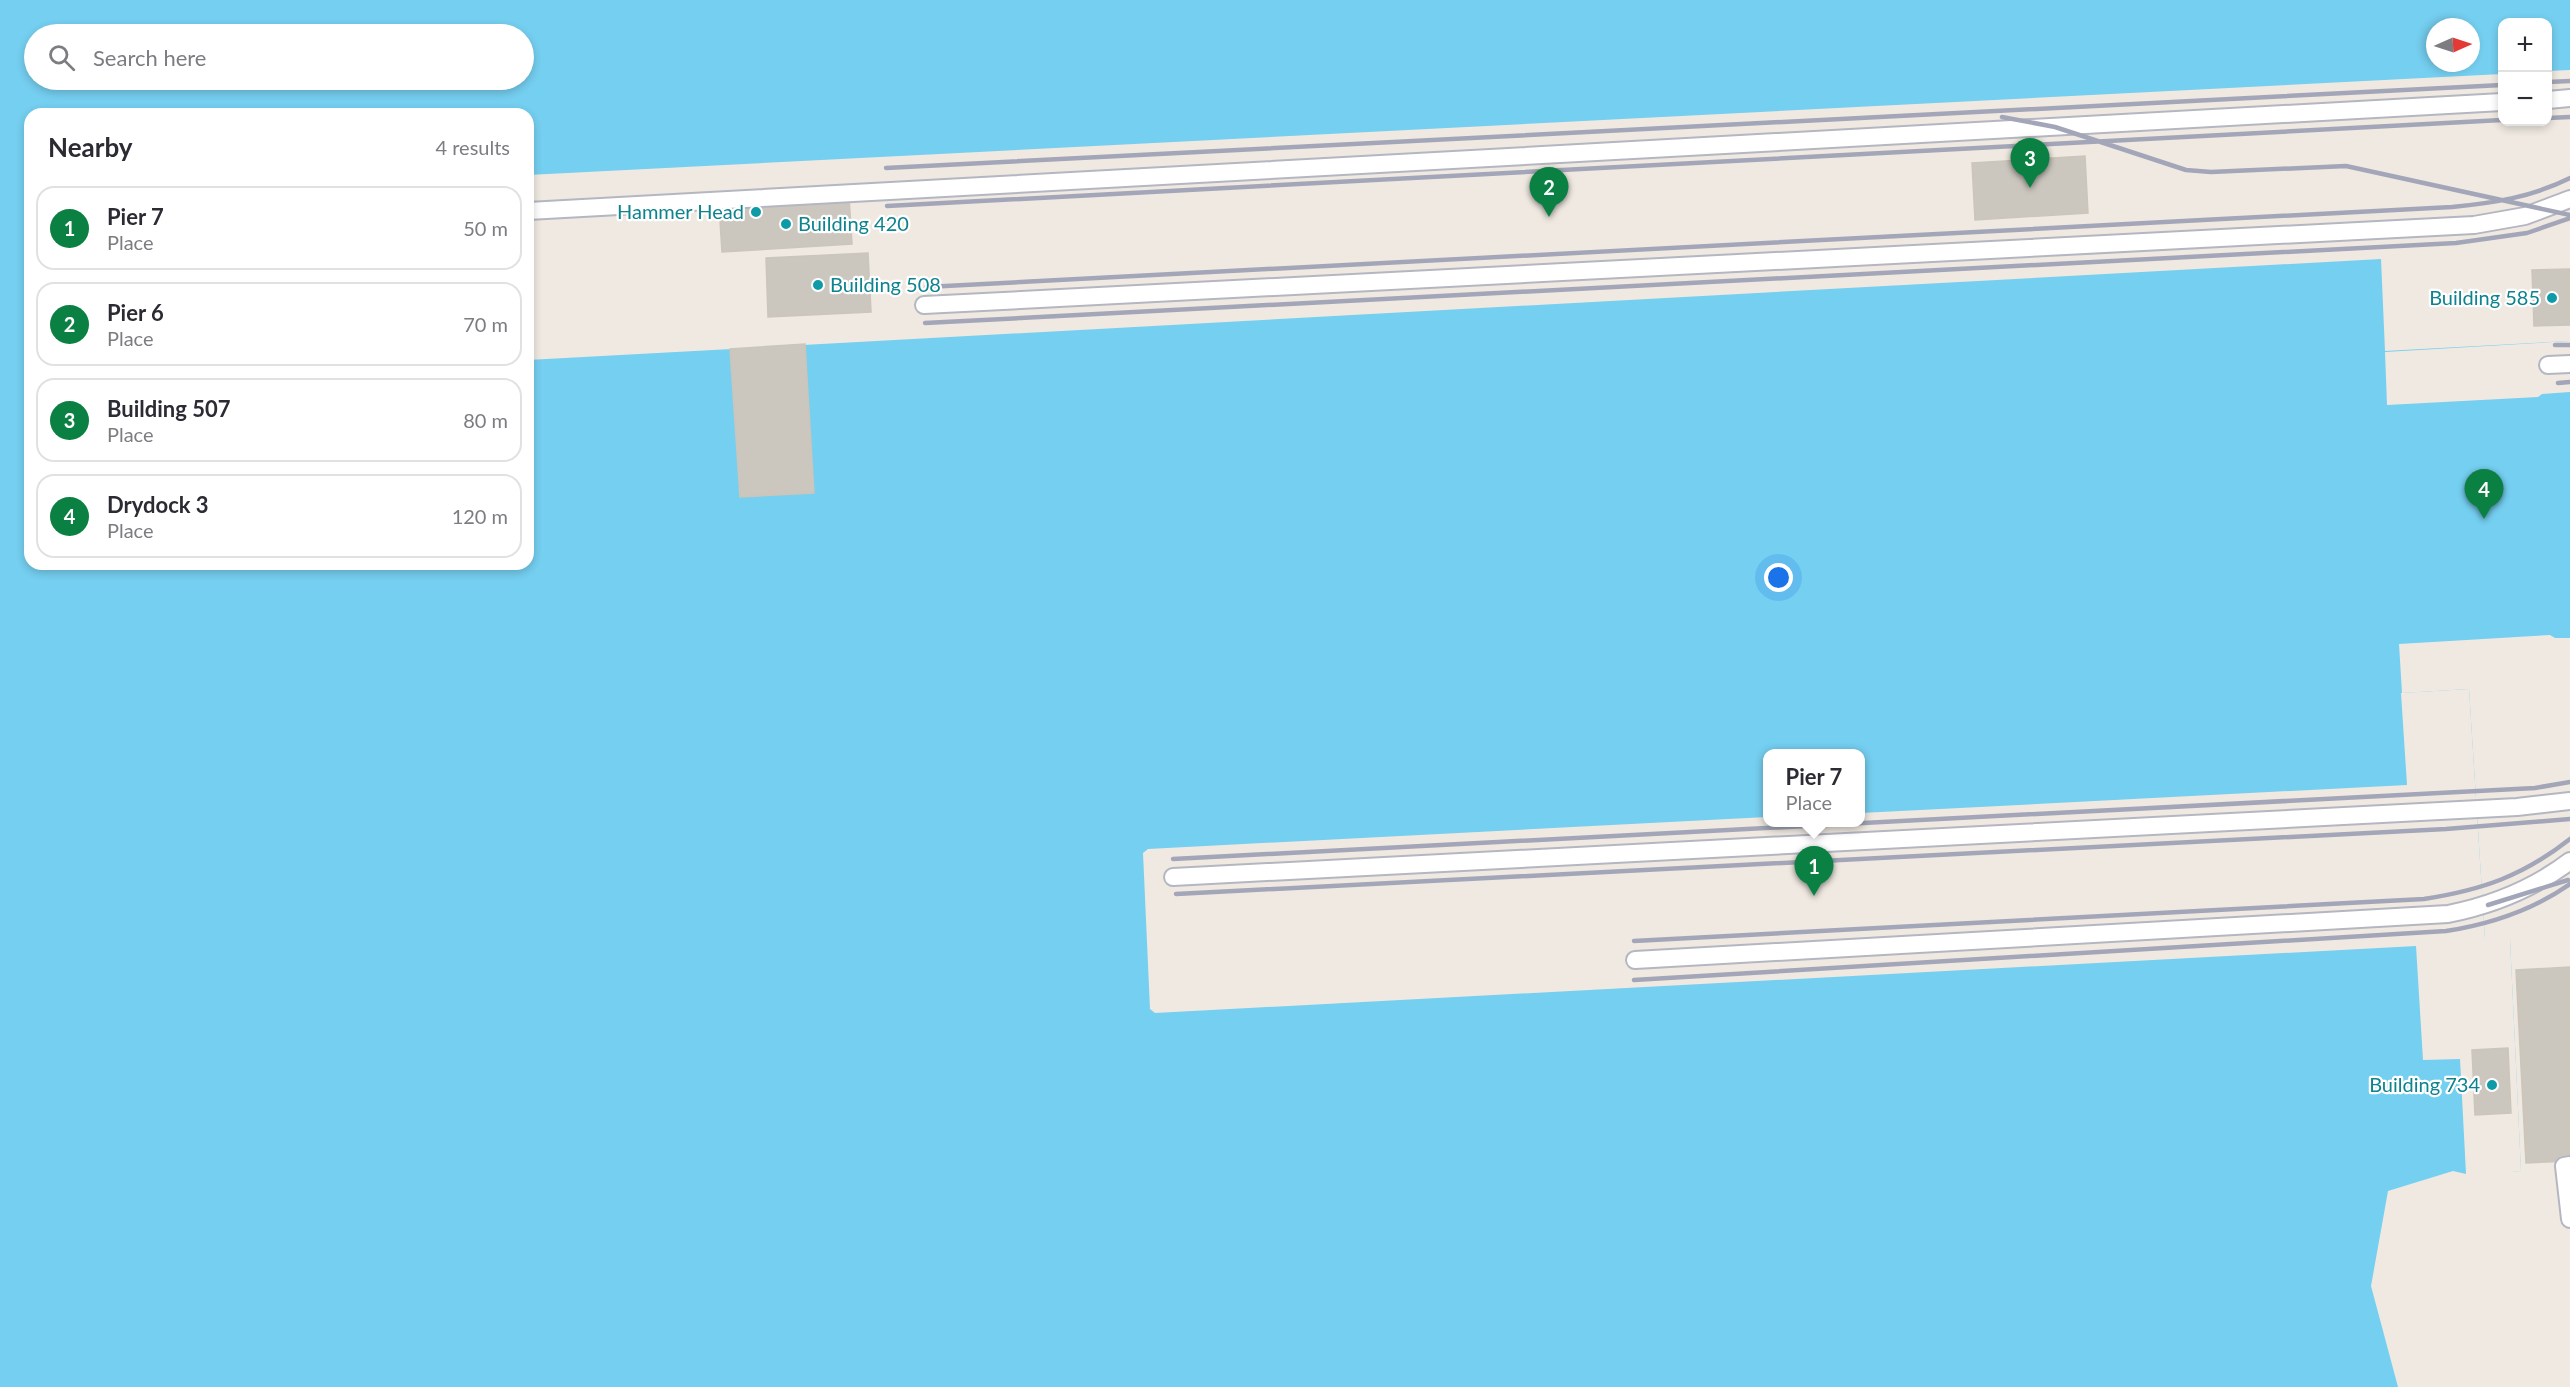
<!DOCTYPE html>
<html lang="en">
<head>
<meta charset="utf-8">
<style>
  body { margin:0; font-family:Lato,sans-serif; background:#f2f2f3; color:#2b2b33 }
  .controls { position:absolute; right:18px; top:18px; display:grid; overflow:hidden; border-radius:12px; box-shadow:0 3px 9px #0003 }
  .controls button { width:54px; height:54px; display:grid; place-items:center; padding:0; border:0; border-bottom:2px solid #e1e1e2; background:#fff; color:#2b2b33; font:30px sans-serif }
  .compass { position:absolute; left:2426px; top:18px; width:54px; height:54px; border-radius:50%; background:#fff; box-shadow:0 3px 9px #0003; rotate:87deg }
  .you { position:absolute; left:1779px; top:578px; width:21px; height:21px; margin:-15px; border:4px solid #fff; border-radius:50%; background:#1a73e8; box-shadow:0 0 0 9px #1a73e833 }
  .badge { display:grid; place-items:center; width:39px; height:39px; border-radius:50%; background:#0b8043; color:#fff; font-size:20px; font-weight:700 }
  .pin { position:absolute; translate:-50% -50px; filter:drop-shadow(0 2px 3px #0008) }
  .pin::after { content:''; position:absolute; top:32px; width:21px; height:18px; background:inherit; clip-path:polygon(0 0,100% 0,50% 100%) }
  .popup { position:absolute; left:1763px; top:749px; width:102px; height:78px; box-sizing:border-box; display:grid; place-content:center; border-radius:12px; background:#fff; filter:drop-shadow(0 2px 4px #0005); font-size:20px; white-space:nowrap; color:#7c7c81 }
  .popup b { font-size:22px; color:#2b2b33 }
  .popup::after { content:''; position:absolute; left:50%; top:100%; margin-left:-12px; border:12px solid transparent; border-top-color:#fff }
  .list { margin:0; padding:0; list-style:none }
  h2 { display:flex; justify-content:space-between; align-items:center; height:78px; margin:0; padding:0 24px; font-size:26px }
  h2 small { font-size:20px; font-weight:400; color:#7c7c81 }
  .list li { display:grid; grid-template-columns:39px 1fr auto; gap:18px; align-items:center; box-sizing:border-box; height:84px; margin:0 12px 12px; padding:0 12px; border:2px solid #e1e1e2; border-radius:18px }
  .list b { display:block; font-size:22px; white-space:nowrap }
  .list p { margin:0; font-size:20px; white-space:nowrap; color:#7c7c81 }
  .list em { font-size:20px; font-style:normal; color:#7c7c81 }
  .icon { flex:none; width:33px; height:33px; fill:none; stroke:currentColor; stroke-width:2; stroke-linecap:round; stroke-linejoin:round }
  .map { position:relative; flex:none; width:2570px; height:1387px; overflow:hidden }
  .search { position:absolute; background:#fff; box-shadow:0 3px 9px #0003; left:24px; top:24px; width:510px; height:66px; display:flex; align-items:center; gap:15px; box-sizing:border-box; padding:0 21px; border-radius:33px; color:#7c7c81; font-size:22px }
  .panel { position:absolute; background:#fff; box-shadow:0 3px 9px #0003; left:24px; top:108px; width:510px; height:462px; border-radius:18px }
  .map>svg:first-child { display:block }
  .water { fill:#75cff0; fill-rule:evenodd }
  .pier { fill:#efe9e1 }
  .building { fill:#cbc7bf; stroke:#cbc5ba; stroke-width:1.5 }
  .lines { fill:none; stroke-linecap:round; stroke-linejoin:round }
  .lane-casing { stroke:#b4b7c1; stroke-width:20 }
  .lane { stroke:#fff; stroke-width:16 }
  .rail { stroke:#a3a6b8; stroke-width:4.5 }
  .culture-dot { fill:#0f9aa8; stroke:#fff; stroke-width:2 }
  .labels { text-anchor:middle; stroke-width:4.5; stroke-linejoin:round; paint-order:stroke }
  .culture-label { font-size:20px; fill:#0d838f; stroke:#fff; text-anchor:end }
</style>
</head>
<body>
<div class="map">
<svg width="2570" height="1387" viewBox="0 0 2570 1387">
  <rect width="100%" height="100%" fill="#efe9e1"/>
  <!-- water -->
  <path class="water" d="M 0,0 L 2570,0 L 2570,341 L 2385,352 L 2387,405 L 2538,397 L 2542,394 L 2570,392 L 2570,638 L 2555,638 L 2550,635 L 2399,644 L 2402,693 L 2469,689 L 2485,939 L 2510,939 L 2521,1171 L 2480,1174 L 2465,1213 L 2458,1296 L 2472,1387 L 0,1387 ZM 2502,22 L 2548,22 L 2548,122 L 2502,122 ZM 2435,27 L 2471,27 L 2471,63 L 2435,63 ZM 34,34 L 524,34 L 524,80 L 34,80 ZM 30,114 L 528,114 L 528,564 L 30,564 ZM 1768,754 L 1860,754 L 1860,822 L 1768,822 Z"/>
  <!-- pier -->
  <path class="pier" d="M 2570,70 L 2570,341 L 2385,351 L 2381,259 L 528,360 L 528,175 L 2502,74 L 2502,122 L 2548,122 L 2548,71 Z
    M 2469,689 L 2485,939 L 2510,939 L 2521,1171 L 2512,1172 L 2511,1175 L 2482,1177 L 2467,1213 L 2461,1295 L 2475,1387 L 2398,1387 L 2371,1286 L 2388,1191 L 2453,1171 L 2466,1174 L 2460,1059 L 2423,1060 L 2416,946 L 1155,1013 L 1150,1009 L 1143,853 L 1148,849 L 1767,817 L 1768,822 L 1860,822 L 1861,813 L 2407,785 L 2401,693 Z"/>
  <!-- building -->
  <path class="building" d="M 2085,156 L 2088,213 L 1975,220 L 1972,163 Z
    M 849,197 L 852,244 L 722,252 L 719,205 Z
    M 868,253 L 871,312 L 768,317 L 766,258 Z
    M 2570,269 L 2570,325 L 2534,326 L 2532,270 Z
    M 805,344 L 814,493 L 740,497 L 730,349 Z
    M 2570,967 L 2570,1161 L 2526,1163 L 2516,970 Z
    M 2508,1048 L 2511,1113 L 2475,1115 L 2472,1050 Z"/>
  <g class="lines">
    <defs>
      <path id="lane" d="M 2548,100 L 2570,98
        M 528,211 L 2502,102
        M 924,305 L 2474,225 L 2525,216 L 2570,199
        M 2548,365 L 2570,364
        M 1173,877 L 2517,807 L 2570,801
        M 1635,960 L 2448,914 C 2493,905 2533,889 2570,861
        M 2570,1165 L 2564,1166 L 2570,1219"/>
    </defs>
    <!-- lane casing -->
    <use href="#lane" class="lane-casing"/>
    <!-- lane -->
    <use href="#lane" class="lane"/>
    <!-- rail -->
    <path class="rail" d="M 2548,82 L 2570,81
      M 2002,117 L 2055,127 L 2186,170 L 2211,172 L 2346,166 L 2570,215
      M 2548,118 L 2570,117
      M 886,168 L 2502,85
      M 887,206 L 2502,120
      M 926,287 L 2452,207 C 2494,203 2532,197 2570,178
      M 925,323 L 2456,243 L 2527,233 L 2570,218
      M 2555,345 L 2570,345
      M 2558,383 L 2570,382
      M 1173,859 L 2535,788 L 2570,782
      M 1176,894 L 2446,829 L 2570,819
      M 2488,905 L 2568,880
      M 1634,941 L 2424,899 C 2482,890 2523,876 2570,839
      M 1634,980 L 2446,931 C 2491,924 2533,910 2570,884"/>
  </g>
  <!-- markers -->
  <g class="culture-dot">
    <circle cx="756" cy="212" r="6"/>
    <circle cx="786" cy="224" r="6"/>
    <circle cx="818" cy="285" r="6"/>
    <circle cx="2552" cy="298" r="6"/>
    <circle cx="2492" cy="1085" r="6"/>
  </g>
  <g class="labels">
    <!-- culture labels -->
    <g class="culture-label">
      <text x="744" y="219">Hammer Head</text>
      <text x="798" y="231" text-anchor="start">Building 420</text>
      <text x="830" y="292" text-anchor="start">Building 508</text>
      <text x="2540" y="305">Building 585</text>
      <text x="2480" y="1092">Building 734</text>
    </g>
  </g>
</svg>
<div class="controls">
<button>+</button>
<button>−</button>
</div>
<svg class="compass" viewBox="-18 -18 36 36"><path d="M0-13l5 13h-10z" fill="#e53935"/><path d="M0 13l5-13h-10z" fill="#7c7c81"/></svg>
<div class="you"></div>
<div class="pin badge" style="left:1814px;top:896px">1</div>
<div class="popup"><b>Pier 7</b>Place</div>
<div class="pin badge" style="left:1549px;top:217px">2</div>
<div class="pin badge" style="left:2030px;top:188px">3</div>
<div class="pin badge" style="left:2484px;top:519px">4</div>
<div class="search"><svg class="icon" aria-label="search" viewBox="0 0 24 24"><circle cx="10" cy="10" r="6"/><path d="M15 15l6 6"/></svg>Search here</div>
<section class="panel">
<h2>Nearby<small>4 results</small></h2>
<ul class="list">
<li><span class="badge">1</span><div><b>Pier 7</b><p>Place</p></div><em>50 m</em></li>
<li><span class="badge">2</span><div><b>Pier 6</b><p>Place</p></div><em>70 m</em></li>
<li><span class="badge">3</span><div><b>Building 507</b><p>Place</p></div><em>80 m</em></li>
<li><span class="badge">4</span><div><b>Drydock 3</b><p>Place</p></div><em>120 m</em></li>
</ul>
</section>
</div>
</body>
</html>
